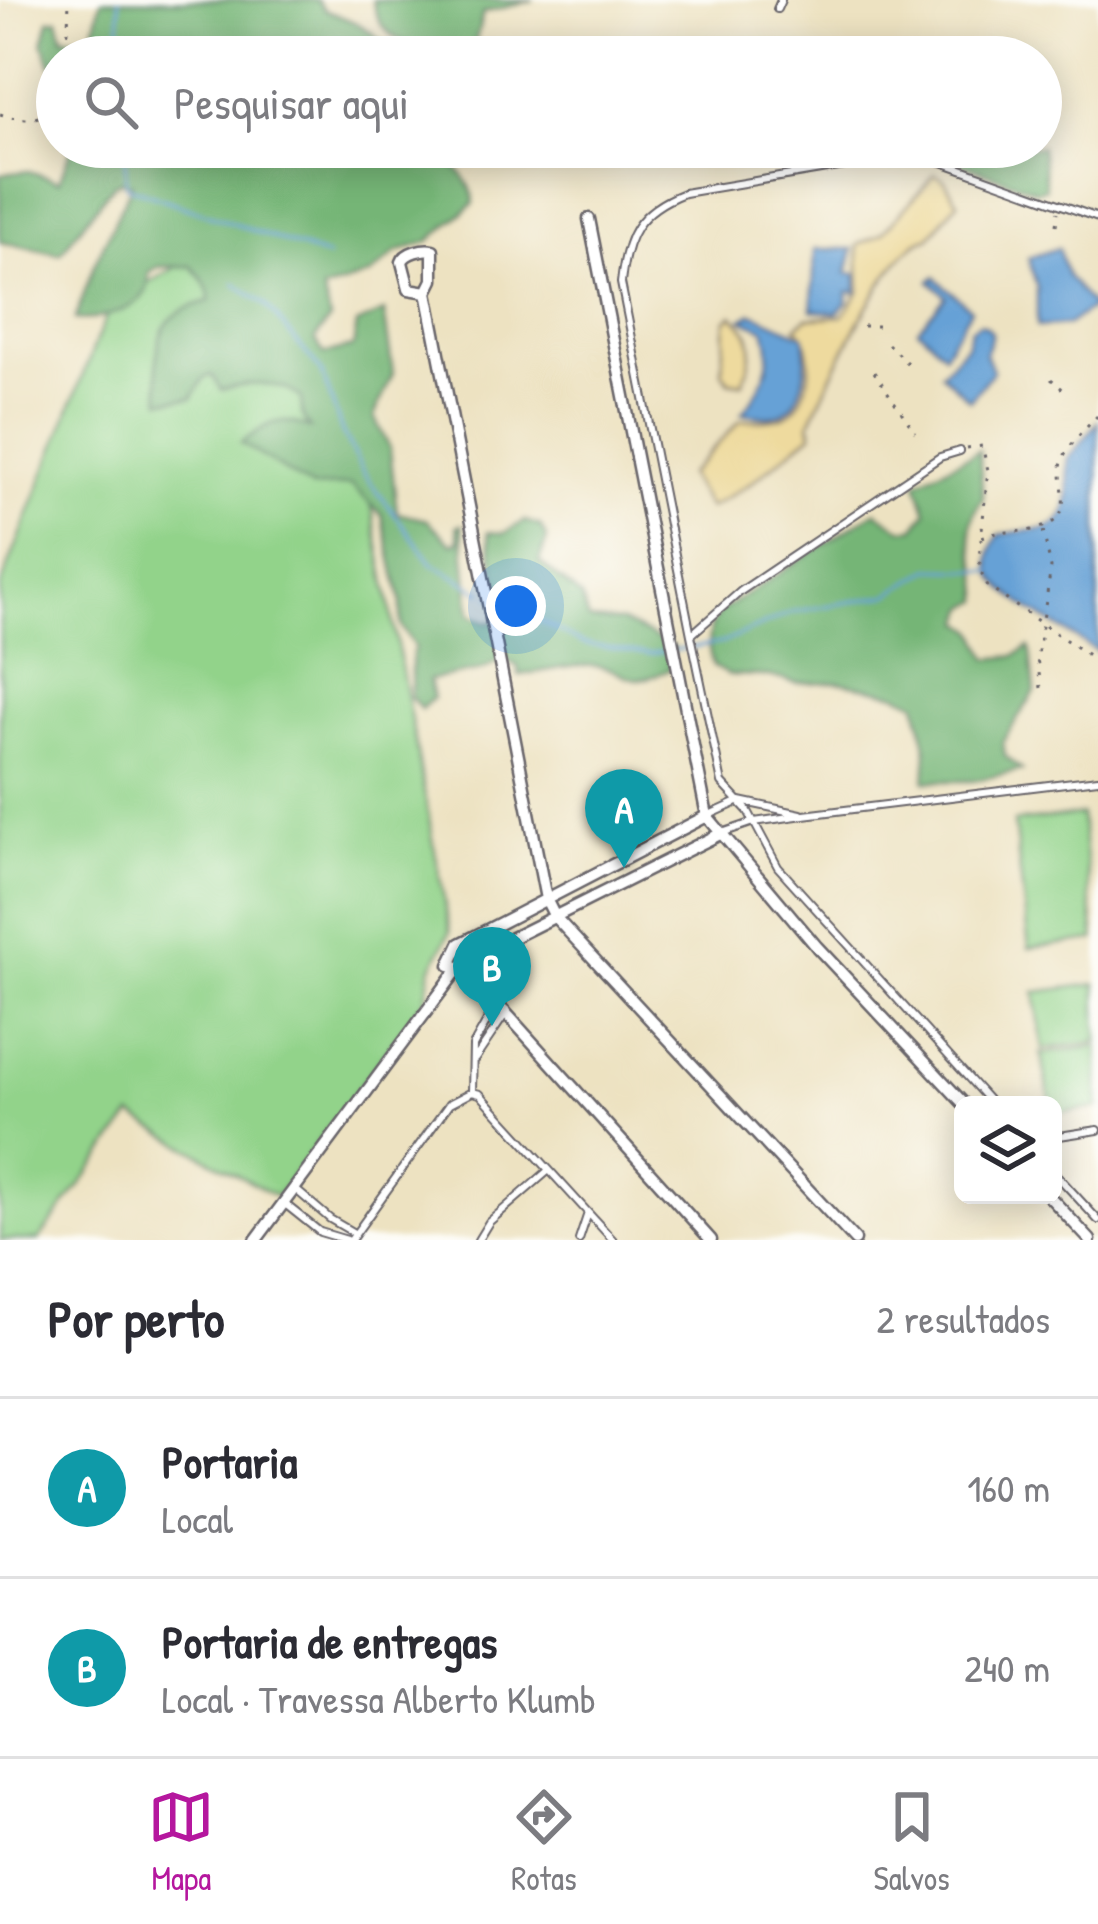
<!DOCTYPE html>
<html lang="pt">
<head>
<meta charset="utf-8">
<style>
  body { margin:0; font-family:"Patrick Hand",sans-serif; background:#f2f2f3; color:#2b2b33 }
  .controls { position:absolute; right:36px; bottom:36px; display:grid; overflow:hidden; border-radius:18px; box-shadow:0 6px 30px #0003 }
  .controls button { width:108px; height:108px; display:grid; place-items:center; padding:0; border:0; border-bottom:3px solid #e1e1e2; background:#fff; color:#2b2b33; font:60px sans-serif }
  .you { position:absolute; left:516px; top:606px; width:42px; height:42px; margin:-30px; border:9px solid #fff; border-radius:50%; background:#1a73e8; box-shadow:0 0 0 18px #1a73e833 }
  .badge { display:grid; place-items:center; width:78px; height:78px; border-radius:50%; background:#b5179e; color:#fff; font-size:39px; font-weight:700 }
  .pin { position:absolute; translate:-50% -99px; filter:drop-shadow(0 3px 6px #0008) }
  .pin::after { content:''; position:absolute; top:63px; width:42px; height:36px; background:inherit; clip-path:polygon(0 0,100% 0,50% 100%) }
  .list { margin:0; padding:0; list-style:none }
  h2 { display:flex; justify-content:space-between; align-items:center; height:156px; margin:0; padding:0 48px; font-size:51px }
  h2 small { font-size:39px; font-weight:400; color:#7c7c81 }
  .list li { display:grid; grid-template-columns:78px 1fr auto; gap:36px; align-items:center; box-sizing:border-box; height:180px; padding:0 48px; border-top:3px solid #e1e1e2 }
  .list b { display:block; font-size:45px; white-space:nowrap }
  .list p { margin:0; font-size:39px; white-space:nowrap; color:#7c7c81 }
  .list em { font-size:39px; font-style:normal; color:#7c7c81 }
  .icon { flex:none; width:66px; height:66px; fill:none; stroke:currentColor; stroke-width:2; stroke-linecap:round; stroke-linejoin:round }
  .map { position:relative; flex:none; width:1098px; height:1240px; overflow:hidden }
  .search { position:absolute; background:#fff; box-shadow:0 6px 30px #0003; left:36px; right:36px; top:36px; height:132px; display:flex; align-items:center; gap:30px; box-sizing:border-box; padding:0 42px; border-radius:66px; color:#7c7c81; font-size:45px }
  .sheet { height:516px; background:#fff }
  nav { display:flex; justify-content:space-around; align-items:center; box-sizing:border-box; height:168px; border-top:3px solid #e1e1e2; background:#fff; font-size:33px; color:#7c7c81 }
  nav a { display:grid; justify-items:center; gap:6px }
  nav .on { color:#b5179e }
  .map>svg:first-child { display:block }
  .green { fill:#92d38a; stroke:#5a7a62; stroke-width:3 }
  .forest { fill:#75b576; stroke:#4c6c58; stroke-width:3 }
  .sand { fill:#eeda9e; stroke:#887e6c; stroke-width:3 }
  .water { fill:#66a1d6; stroke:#446288; stroke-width:3 }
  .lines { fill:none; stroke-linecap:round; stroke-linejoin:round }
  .stream { stroke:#66a1d6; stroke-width:3 }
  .lane-casing { stroke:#69656a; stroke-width:10 }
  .street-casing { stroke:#69656a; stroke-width:15 }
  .path { stroke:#69656a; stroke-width:3; stroke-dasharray:3 9; stroke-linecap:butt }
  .lane { stroke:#fff; stroke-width:6 }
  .street { stroke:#fff; stroke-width:10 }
</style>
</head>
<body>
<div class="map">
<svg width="1098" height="1240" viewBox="0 0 1098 1240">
  <rect width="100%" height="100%" fill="#fdfcf7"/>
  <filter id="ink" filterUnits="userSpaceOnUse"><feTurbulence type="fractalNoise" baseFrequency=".00833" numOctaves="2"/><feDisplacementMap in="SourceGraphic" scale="24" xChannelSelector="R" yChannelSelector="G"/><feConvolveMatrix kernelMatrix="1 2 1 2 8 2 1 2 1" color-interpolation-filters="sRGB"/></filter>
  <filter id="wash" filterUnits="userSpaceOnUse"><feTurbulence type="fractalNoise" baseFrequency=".004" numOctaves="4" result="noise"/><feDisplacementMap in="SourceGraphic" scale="48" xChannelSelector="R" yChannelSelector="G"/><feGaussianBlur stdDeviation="2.7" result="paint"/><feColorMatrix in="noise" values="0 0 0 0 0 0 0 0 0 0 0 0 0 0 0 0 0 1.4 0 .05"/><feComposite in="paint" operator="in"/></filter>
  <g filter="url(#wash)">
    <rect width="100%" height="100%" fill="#ede2c1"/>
    <!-- green -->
    <path class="green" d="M 228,239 L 359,437 L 450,932 L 431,969 L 426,999 L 277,1197 L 132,1116 L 39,1240 L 0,1240 L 0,588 L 111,303 Z
      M 1081,815 L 1095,940 L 1029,948 L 1014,822 Z
      M 1096,984 L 1098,1042 L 1043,1049 L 1035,992 Z
      M 1098,1046 L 1098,1108 L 1053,1114 L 1041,1054 Z"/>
    <!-- forest -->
    <path class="forest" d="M 101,0 L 317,0 L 324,10 C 346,18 376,28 386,50 L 378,57 L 337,57 L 325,46 L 313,57 L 57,57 L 57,65 L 51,65 L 43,43 L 49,20 L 58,19 L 63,37 L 78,37 L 91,45 Z
      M 372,0 L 534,0 L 483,13 L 474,47 L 465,57 C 441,57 399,46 383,27 C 377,21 375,8 372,0 Z
      M 72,147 L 420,147 C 443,154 473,176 474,203 L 428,242 L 397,252 L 371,275 L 323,291 L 330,319 L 315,339 L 324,354 L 353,347 L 357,324 L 384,312 L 393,373 L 374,417 L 390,449 L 397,513 L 428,520 L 452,544 L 459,541 L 457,526 L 462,525 L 471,614 L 488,623 L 503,619 L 508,604 L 496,574 L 488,532 L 504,533 L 525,521 L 540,526 L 547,539 L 539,562 L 581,597 L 589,620 L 622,622 L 674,647 L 669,670 C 625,690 633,671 596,666 C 572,664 542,672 519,675 L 518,667 L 504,658 L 481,670 L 429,680 L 433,698 L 421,709 L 410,696 C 414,680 407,660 415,648 L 401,626 L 401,600 L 382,515 L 351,485 L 312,488 L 241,443 C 270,423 275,415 310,428 L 302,416 L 301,398 C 277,379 248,383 221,390 L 212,375 L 204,378 L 192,398 L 161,400 C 154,347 151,314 210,301 C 211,288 200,275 191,266 L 158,267 L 149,272 C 148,279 149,285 146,291 C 136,311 93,322 75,319 L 94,265 L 132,184 L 119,181 L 112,186 L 60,254 L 0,242 L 0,174 L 29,171 L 59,181 Z
      M 959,147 L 1041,147 L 1046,188 L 1037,191 L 965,165 L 958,161 Z
      M 979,450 L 983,498 C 956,535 983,561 981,600 L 967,608 L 963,622 L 976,631 L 989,659 L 1014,656 L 1029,647 L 1031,652 L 1035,692 L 1003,741 L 1005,756 L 1022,770 L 973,781 L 925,781 L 927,751 L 917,703 L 897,694 L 842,682 L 795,683 L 769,676 L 728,675 L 714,667 C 705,645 707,628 721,611 L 876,511 L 902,529 L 914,528 L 927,512 L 917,482 Z"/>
    <!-- sand -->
    <path class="sand" d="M 935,174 L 944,179 L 958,202 L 929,238 C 890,242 828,384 810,422 L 812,434 L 751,483 L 709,508 L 688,475 L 740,421 C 755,419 776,422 788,414 C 812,398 817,345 796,327 L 807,318 L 843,316 L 860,290 L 858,245 L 882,234 Z
      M 732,315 C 758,334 754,357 742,383 L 729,381 L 722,372 L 726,321 Z"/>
    <!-- water -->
    <path class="water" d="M 1058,248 L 1067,276 L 1093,307 L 1068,325 L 1037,327 L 1037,287 L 1028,258 Z
      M 815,249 L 853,249 L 847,273 L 857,274 L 857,292 L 848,292 L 847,302 L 837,313 L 812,310 Z
      M 935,277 L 971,309 L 944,353 L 918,329 L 946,296 L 930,281 Z
      M 753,313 L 804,336 C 808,362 806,413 771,416 C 763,417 751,414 742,413 C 761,390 778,359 764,329 L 743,319 Z
      M 980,323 C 999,332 989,340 985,354 L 993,371 L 970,400 L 941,373 L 966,345 L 971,328 Z
      M 1098,422 L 1098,652 C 1074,636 1010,601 996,580 C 986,566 990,549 998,536 C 1012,531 1023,532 1037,530 C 1078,525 1067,487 1068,459 Z"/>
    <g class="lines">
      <!-- stream -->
      <path class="stream" d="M 119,0 L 121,57
        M 125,147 L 126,186 L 328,257
        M 234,283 L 265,304 L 322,372 L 342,432 L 364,474 L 433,564 L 482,592
        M 491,596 L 584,644 L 648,654 L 722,643 L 793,612 L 888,595 L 930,569 L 992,571"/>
    </g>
  </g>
  <g filter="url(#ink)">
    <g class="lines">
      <defs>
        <path id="lane" d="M 777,9 L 781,0
          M 960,451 L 940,457 L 741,591 L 691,635 L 722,783 L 748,811 L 778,867 L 993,1105
          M 691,635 L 621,283 C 626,235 638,211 684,193 L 910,155 L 928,157 L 1098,218
          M 707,816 L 740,801 L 801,814
          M 722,833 L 754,822 L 804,815 L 1098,779
          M 475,1059 L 506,1013
          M 472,1092 L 473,1046 L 496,1005
          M 1053,1137 L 1098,1130
          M 1053,1171 L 1098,1220
          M 295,1189 L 330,1219 L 354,1233
          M 285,1204 L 320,1232 L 347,1240
          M 351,1240 L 449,1104 L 472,1092 L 480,1094 L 613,1240
          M 478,1240 L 489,1222 L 549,1170
          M 579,1240 L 588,1213"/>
        <path id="street" d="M 589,219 L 707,816 L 817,947 L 965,1105
          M 427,292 L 409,289 L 402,262 C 405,252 424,248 433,250 L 433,280 L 427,292 L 546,899 L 555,917 L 855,1240
          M 451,962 L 506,1013 L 711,1240
          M 450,965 L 460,944 L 707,816
          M 1048,1195 L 1090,1240
          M 256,1240 L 458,969 L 472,958 L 720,834"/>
      </defs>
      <!-- lane casing -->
      <use href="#lane" class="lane-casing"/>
      <!-- street casing -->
      <use href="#street" class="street-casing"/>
      <!-- path -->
      <path class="path" d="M 67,57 L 69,0
        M 0,114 C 24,121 36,122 57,107
        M 1056,225 L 1058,212
        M 863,326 L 881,326
        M 888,344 L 912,368
        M 874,372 L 915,432
        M 1051,379 L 1068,394
        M 967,448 L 982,446 L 988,470 L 979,559 L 982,575 L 988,587 L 1098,662
        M 982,537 C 1004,529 1021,534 1040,528 C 1079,516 1056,485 1062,462 C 1067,445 1087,428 1098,415
        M 1041,688 L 1037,658 L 1051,568 L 1043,530"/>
      <!-- lane -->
      <use href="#lane" class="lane"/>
      <!-- street -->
      <use href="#street" class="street"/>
    </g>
  </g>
</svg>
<div class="controls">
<button><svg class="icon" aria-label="layers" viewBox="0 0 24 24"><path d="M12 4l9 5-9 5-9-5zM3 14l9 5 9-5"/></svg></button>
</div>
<div class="you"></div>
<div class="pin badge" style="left:624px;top:868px;background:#0f9aa8">A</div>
<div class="pin badge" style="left:492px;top:1026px;background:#0f9aa8">B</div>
<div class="search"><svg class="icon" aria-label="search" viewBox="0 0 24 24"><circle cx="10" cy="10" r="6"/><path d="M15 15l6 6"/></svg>Pesquisar aqui</div>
</div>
<section class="sheet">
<h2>Por perto<small>2 resultados</small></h2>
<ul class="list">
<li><span class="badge" style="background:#0f9aa8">A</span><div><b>Portaria</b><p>Local</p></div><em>160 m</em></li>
<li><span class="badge" style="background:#0f9aa8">B</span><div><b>Portaria de entregas</b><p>Local · Travessa Alberto Klumb</p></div><em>240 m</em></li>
</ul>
</section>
<nav>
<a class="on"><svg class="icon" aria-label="map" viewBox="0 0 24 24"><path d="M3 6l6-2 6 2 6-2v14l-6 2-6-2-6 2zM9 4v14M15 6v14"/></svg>Mapa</a>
<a><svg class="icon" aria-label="directions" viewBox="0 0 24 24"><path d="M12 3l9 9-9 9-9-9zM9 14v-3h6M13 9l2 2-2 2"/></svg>Rotas</a>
<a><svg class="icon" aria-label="saved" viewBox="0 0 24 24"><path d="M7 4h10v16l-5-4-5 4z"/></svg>Salvos</a>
</nav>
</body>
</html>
